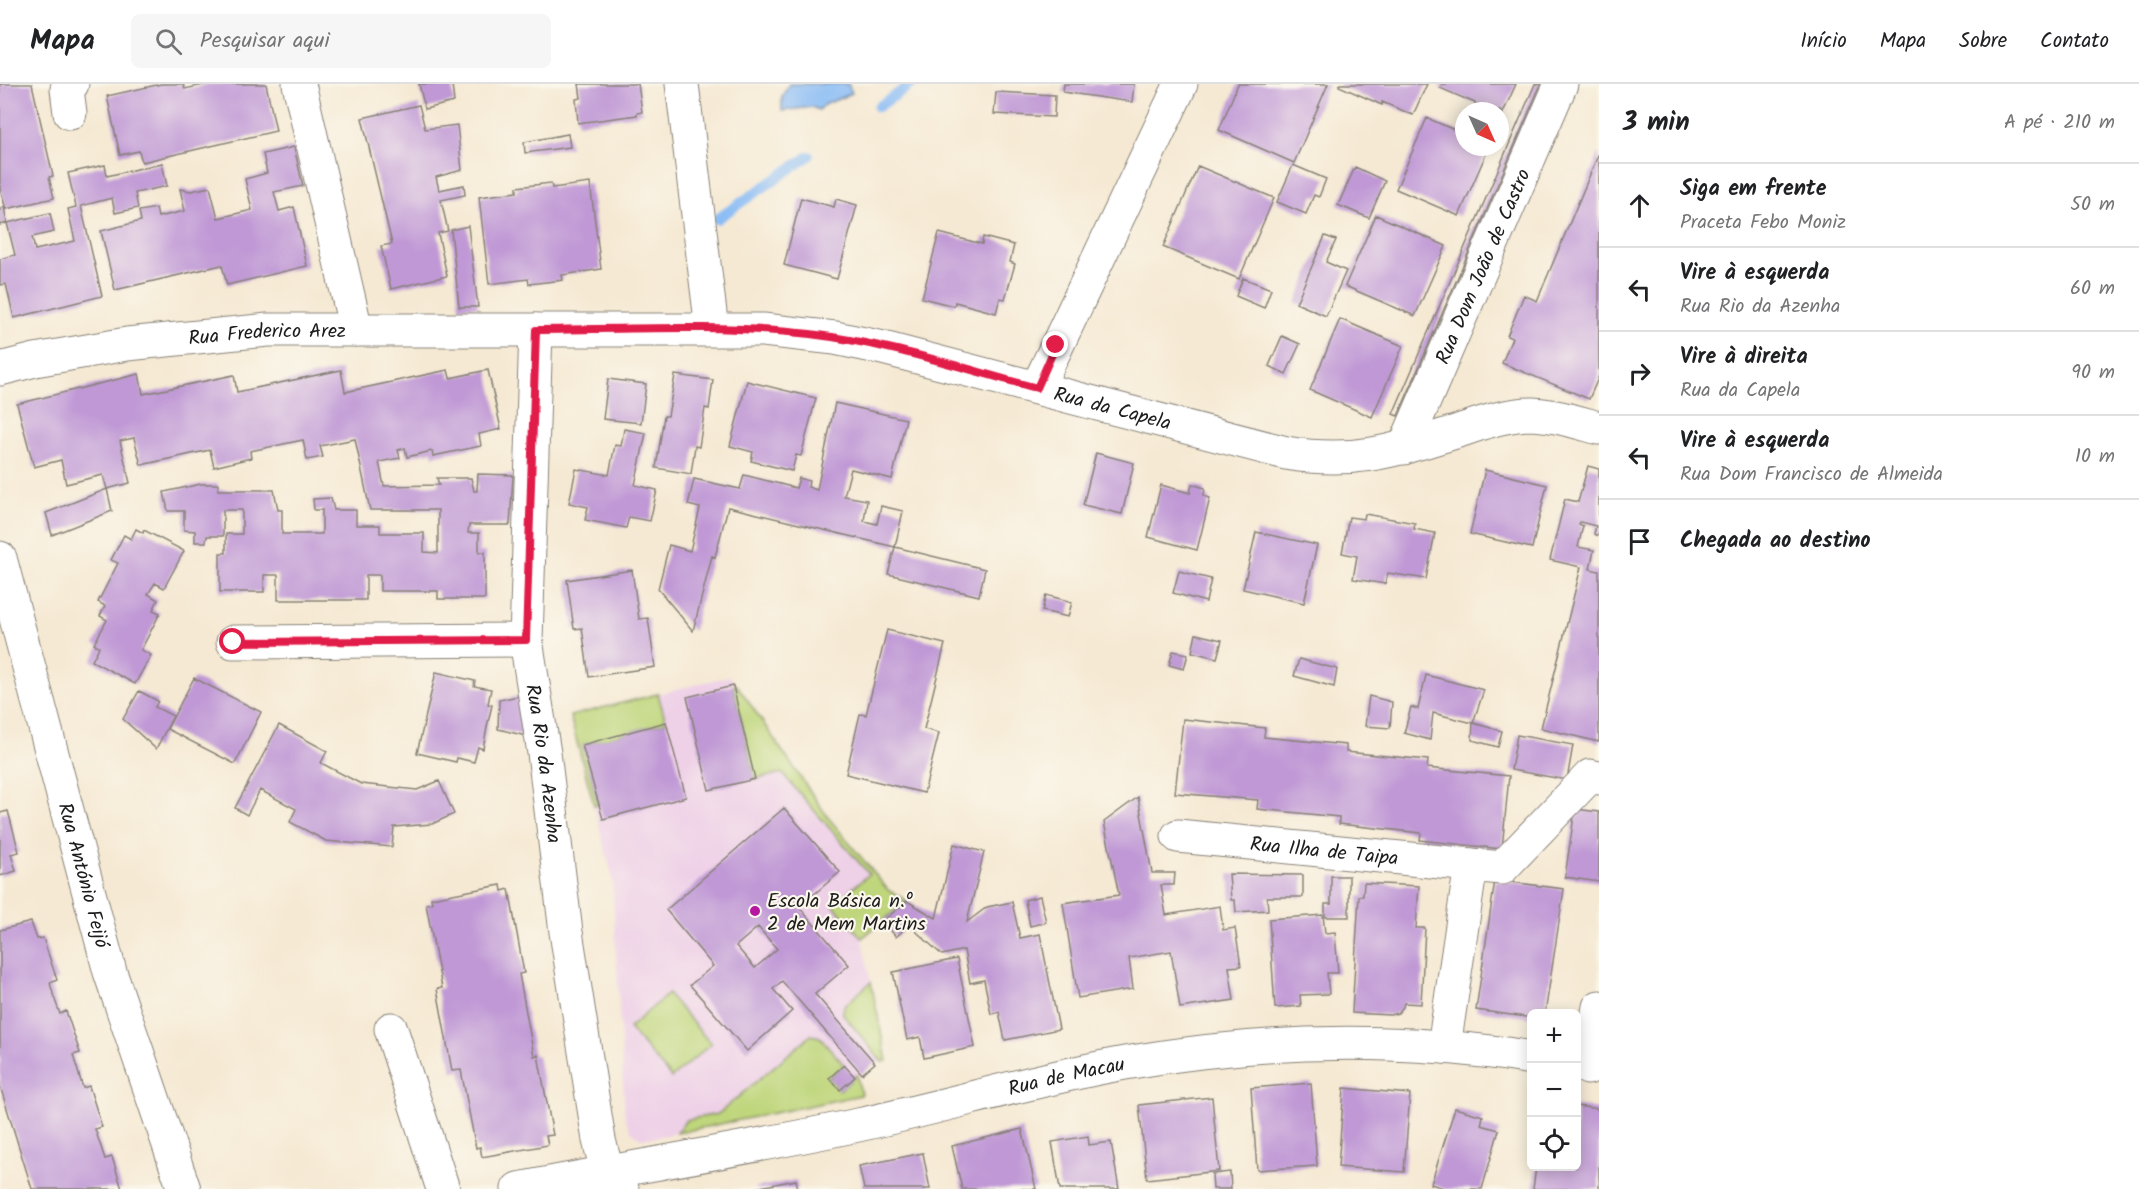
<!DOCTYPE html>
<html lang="pt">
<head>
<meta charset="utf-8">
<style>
  body { margin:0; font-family:Kalam,sans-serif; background:#f6f6f6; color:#202124 }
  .controls { position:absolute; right:18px; bottom:18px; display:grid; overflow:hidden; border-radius:9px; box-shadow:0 3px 15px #0003 }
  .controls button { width:54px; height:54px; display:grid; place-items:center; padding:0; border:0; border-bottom:2px solid #e0e0e0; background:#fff; color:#202124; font:30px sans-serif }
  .compass { position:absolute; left:1455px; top:18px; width:54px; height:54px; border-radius:50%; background:#fff; box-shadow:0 3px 15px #0003; rotate:135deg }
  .stop { position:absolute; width:18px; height:18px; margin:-14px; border:4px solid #e11d48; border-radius:50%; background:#fff }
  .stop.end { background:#e11d48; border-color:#fff; box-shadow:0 2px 6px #0008 }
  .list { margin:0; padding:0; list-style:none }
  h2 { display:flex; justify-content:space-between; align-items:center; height:78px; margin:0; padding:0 24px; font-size:26px }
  h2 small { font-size:20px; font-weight:400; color:#757577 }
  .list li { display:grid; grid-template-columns:39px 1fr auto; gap:18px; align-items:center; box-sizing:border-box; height:84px; padding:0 24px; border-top:2px solid #e0e0e0 }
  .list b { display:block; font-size:22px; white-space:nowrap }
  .list p { margin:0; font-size:20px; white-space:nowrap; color:#757577 }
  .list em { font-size:20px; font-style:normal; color:#757577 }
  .icon { flex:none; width:33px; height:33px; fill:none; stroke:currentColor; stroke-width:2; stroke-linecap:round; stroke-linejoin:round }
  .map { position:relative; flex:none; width:1599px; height:1105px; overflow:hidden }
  header { display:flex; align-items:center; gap:36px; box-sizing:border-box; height:84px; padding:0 30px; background:#fff; border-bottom:2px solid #e0e0e0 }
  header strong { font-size:28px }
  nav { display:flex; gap:33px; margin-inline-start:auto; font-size:21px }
  .search { width:420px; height:54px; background:#f6f6f6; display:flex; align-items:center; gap:15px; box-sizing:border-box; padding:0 21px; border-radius:9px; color:#757577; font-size:22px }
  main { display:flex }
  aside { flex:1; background:#fff }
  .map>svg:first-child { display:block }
  .built { fill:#eed0e7 }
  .green { fill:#bfd67b; stroke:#6e794c; stroke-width:1.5 }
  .water { fill:#88bbf5; stroke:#526c88; stroke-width:1.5 }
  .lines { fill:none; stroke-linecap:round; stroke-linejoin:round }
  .stream { stroke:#88bbf5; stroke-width:10 }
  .building { fill:#bf98d5; fill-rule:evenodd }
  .minor-casing { stroke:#888278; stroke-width:35 }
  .tertiary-casing { stroke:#888278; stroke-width:35 }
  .minor { stroke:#fff; stroke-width:33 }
  .tertiary { stroke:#fff; stroke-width:33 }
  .route { stroke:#e11d48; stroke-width:8 }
  .poi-dot { fill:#b5179e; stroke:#fbf7ec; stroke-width:2 }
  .labels { text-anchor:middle; stroke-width:4.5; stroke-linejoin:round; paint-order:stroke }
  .street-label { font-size:20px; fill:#1c1c1c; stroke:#fbf7ec }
  .poi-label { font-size:20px; fill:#1c1c1c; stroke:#fbf7ec; text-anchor:start }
</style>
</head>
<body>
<header>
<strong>Mapa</strong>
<div class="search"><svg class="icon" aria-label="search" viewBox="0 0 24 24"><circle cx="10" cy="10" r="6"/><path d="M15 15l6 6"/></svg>Pesquisar aqui</div>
<nav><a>Início</a><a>Mapa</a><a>Sobre</a><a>Contato</a></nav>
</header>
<main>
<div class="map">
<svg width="1599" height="1105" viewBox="0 0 1599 1105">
  <rect width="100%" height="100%" fill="#fbf7ec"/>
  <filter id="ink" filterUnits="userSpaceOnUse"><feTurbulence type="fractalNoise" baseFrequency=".0167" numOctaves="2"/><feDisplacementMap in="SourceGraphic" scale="12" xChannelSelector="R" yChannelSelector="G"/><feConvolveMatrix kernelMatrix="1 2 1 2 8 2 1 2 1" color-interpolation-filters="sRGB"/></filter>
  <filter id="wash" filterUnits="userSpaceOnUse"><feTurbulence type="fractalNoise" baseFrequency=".008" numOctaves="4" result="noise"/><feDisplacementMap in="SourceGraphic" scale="24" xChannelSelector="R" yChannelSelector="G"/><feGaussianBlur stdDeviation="1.35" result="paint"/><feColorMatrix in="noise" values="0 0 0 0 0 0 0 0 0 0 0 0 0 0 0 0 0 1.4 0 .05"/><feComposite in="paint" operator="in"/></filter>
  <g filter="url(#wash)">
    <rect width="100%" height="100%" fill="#f5e9d3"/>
    <!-- built -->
    <path class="built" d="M 730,592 L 827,732 L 888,806 L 907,817 L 862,855 L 887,977 L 875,979 L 862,990 L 860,988 L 857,991 L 861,1011 L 651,1054 L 640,1054 L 631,1047 L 625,1034 L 612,791 L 570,632 Z"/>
    <!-- green -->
    <path class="green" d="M 737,601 L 827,732 L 888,806 L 907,817 L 862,854 L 833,821 L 869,790 L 782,689 L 755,695 L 733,602 Z
      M 658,610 L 666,638 L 583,661 L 598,720 L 594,721 L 570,632 Z
      M 871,898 L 887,977 L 882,978 L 843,930 L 844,922 Z
      M 668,910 L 711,960 L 671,994 L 629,944 Z
      M 811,951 L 820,953 L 844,981 L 829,993 L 840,1006 L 857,991 L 861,1011 L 677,1049 L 686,1036 L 718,1030 Z"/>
    <!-- water -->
    <path class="water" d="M 789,0 L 848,0 L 852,9 L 824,21 L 819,26 L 812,23 L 782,27 L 782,13 Z"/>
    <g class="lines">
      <!-- stream -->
      <path class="stream" d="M 878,23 L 912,0
        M 717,135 L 809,72"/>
    </g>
    <g id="blocks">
      <!-- building -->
      <path class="building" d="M 0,0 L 32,0 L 53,92 L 49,93 L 54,114 L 6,125 L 0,105 Z
        M 161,0 L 183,0 L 185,5 L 208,0 L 266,0 L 276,47 L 142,78 L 139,67 L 120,71 L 107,12 Z
        M 419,0 L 452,0 L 454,18 L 425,25 Z
        M 579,0 L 638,0 L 642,28 L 637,29 L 637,31 L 578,39 L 576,15 L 581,14 Z
        M 1064,0 L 1134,0 L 1132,18 L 1063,8 Z
        M 1238,0 L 1328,0 L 1294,79 L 1219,46 Z
        M 1340,0 L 1427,0 L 1413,31 L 1382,18 L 1382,21 L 1339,2 Z
        M 1442,0 L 1516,0 L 1502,31 L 1500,30 L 1500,27 L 1493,27 L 1440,4 Z
        M 1535,0 L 1541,0 L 1398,332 L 1393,330 Z
        M 996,8 L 1055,11 L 1054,33 L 994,30 Z
        M 419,21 L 425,45 L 457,41 L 462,86 L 436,93 L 439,106 L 464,101 L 465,111 L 441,116 L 448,147 L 438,149 L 447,192 L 391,205 L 381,162 L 392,160 L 362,34 Z
        M 1427,34 L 1464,50 L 1464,63 L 1489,63 L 1459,132 L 1396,105 Z
        M 568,50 L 570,63 L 525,69 L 524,58 Z
        M 294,63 L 303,102 L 274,108 L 279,127 L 294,123 L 307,182 L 227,201 L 222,181 L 115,206 L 101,147 L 141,137 L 139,127 L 156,124 L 158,133 L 185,127 L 180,105 L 191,107 L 210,103 L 218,134 L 252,126 L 245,95 L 267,89 L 263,70 Z
        M 1599,69 L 1599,292 L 1589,315 L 1502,279 L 1512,254 L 1507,252 L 1524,211 L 1537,217 Z
        M 162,79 L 167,102 L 135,109 L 138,124 L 115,129 L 112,114 L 81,122 L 102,212 L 14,234 L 6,200 L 0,201 L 0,175 L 15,171 L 7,139 L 50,129 L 54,148 L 32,153 L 35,166 L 75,157 L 68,125 L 76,123 L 68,89 L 105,81 L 107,92 Z
        M 1293,81 L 1326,95 L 1319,113 L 1314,111 L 1306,130 L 1277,118 Z
        M 1198,82 L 1274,114 L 1239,195 L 1163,163 Z
        M 1355,83 L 1385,97 L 1369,134 L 1338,121 Z
        M 551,99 L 552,104 L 590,99 L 601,185 L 562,191 L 563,196 L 529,200 L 528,195 L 489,200 L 479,113 L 517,108 L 517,103 Z
        M 801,114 L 834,123 L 836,115 L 857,121 L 837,195 L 784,181 Z
        M 4,123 L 7,139 L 0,141 L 0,124 Z
        M 1376,131 L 1446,162 L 1415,232 L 1345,202 Z
        M 468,142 L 478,223 L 459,223 L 451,146 Z
        M 939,149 L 982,160 L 983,153 L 1014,161 L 1010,178 L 1015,180 L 1005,215 L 1000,214 L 996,229 L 955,218 L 954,222 L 922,214 Z
        M 1325,152 L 1336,156 L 1326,178 L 1346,187 L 1326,232 L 1296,219 Z
        M 1243,194 L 1271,205 L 1264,224 L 1236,212 Z
        M 1340,235 L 1403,262 L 1372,333 L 1310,306 Z
        M 1282,252 L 1300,260 L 1286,290 L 1269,282 Z
        M 341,286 L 345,308 L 448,286 L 450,294 L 488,286 L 501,345 L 479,350 L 481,362 L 433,372 L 432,367 L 407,373 L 405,364 L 398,366 L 400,374 L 379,378 L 384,402 L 439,401 L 437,394 L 471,394 L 474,407 L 477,407 L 478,390 L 513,391 L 510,441 L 469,441 L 468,449 L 479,449 L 479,468 L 485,468 L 485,515 L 438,515 L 438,507 L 380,507 L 380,491 L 366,491 L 366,516 L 278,516 L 278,491 L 264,491 L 264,508 L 220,508 L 220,469 L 226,469 L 226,450 L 242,450 L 242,426 L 223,426 L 223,452 L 207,452 L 206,458 L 195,458 L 195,447 L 184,446 L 184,427 L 168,427 L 164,408 L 201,400 L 218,400 L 218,406 L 274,406 L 278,426 L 282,426 L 282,450 L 322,450 L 322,426 L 314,426 L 313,415 L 331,414 L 334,426 L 356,426 L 356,441 L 380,441 L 380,449 L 424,449 L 424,468 L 438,469 L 438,426 L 370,426 L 355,355 L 320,362 L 323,373 L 307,376 L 303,356 L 250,367 L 251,374 L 214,383 L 210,366 L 141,381 L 134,354 L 120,357 L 130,399 L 107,405 L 103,391 L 66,400 L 61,376 L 34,383 L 17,320 L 139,290 L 143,310 L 234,291 L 237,308 Z
        M 675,291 L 713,296 L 709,325 L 705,324 L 699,363 L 695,362 L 691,390 L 656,384 L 664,332 L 668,332 Z
        M 608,295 L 646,300 L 641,339 L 603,335 Z
        M 747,297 L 816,314 L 801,372 L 796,371 L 792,387 L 751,377 L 753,368 L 730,362 Z
        M 835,319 L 906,335 L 892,395 L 851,385 L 844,412 L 867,416 L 864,437 L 877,440 L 881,422 L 903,427 L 895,463 L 728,423 L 715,473 L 712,472 L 693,547 L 658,505 L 669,461 L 690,467 L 700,424 L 688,421 L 694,395 L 740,405 L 744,391 L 796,404 L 799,394 L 809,397 L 808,403 L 817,406 Z
        M 624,345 L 646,349 L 635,401 L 657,406 L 650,437 L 629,433 L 626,444 L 585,436 L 588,423 L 569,419 L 576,385 L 609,391 L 615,361 L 621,362 Z
        M 1096,369 L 1134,379 L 1122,430 L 1083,421 Z
        M 1588,382 L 1599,385 L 1599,452 L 1594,450 L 1596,442 L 1580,438 L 1579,440 L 1583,442 L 1578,463 L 1594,466 L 1590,485 L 1599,487 L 1599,658 L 1541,644 L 1581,483 L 1550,476 L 1565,415 L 1578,418 Z
        M 1485,386 L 1547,401 L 1532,464 L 1470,450 Z
        M 1192,400 L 1205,404 L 1204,412 L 1210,414 L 1197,466 L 1148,453 L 1161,401 L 1190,409 Z
        M 107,405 L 112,427 L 52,451 L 46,429 Z
        M 1365,430 L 1415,439 L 1414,445 L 1435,449 L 1426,495 L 1388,489 L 1385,500 L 1353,495 L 1357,472 L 1342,469 L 1349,433 L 1364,435 Z
        M 136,445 L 143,449 L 144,446 L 184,467 L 164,504 L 155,499 L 148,510 L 158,516 L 153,526 L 160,529 L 141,566 L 151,571 L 135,600 L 92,577 L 99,563 L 94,560 L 107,536 L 100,532 L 105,522 L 98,518 L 118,479 L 111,476 L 124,451 L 131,455 Z
        M 1256,448 L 1317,461 L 1304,519 L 1243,505 Z
        M 895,463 L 985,485 L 979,512 L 888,490 Z
        M 632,486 L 639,535 L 648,534 L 655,583 L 589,593 L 582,544 L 574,545 L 567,496 Z
        M 1179,487 L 1211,495 L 1206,518 L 1173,509 Z
        M 1046,511 L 1072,518 L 1068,533 L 1042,527 Z
        M 887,546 L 945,560 L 924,645 L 939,649 L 924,709 L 846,690 L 860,630 L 866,631 Z
        M 1196,550 L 1222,556 L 1217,574 L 1192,568 Z
        M 1173,567 L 1188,570 L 1184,585 L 1169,581 Z
        M 1299,575 L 1337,585 L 1334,603 L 1294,592 Z
        M 436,588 L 475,597 L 474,602 L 491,605 L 488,620 L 492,621 L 487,643 L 483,665 L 478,663 L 474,678 L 457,674 L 456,678 L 417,669 Z
        M 1426,591 L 1484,606 L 1473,639 L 1502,647 L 1498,663 L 1472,656 L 1473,639 L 1433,629 L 1430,656 L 1404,649 L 1411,623 L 1418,625 Z
        M 194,594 L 261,628 L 235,680 L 167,645 Z
        M 733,602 L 755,695 L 709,706 L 687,613 Z
        M 139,607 L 158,617 L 155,623 L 173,632 L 156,665 L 123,635 Z
        M 524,611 L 526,652 L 498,645 L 499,616 Z
        M 1369,612 L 1392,618 L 1390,644 L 1365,642 Z
        M 1183,635 L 1265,644 L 1264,653 L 1346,661 L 1346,668 L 1428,676 L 1427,684 L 1509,692 L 1502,765 L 1420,756 L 1421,749 L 1339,740 L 1339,733 L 1257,725 L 1258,716 L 1175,709 Z
        M 666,638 L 686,713 L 603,735 L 582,661 Z
        M 279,641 L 327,667 L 321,679 L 361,700 L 417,706 L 439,697 L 454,730 L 432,740 L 394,743 L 392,763 L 326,757 L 290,738 L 296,725 L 260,706 L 247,731 L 235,724 Z
        M 1517,651 L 1573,661 L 1567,696 L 1511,686 Z
        M 1138,713 L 1152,789 L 1175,789 L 1174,801 L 1161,801 L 1166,831 L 1220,822 L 1223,846 L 1235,844 L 1241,882 L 1229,883 L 1234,916 L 1180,924 L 1171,867 L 1129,874 L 1133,905 L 1078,914 L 1063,819 L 1119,811 L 1104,738 Z
        M 784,724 L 840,788 L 799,823 L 849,881 L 815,910 L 875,979 L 862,990 L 782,897 L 773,905 L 792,927 L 747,967 L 690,901 L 713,882 L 666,826 ZM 758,843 L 777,865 L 755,884 L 736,862 Z
        M 1575,725 L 1599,728 L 1599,798 L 1565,793 Z
        M 8,727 L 19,768 L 11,770 L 16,787 L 0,792 L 0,729 Z
        M 954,760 L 984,768 L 967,838 L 987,823 L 1012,818 L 1020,854 L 1040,850 L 1059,945 L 1005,956 L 999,928 L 991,930 L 984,896 L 970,899 L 964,866 L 942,871 L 909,841 L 896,853 L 883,837 L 907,817 L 936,834 Z
        M 1229,790 L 1303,791 L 1303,813 L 1267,813 L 1268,826 L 1236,828 L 1235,816 L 1231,816 Z
        M 1331,792 L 1349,792 L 1349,833 L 1325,833 L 1325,820 L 1331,820 Z
        M 1495,796 L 1564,805 L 1545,930 L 1532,930 L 1532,934 L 1476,926 Z
        M 1364,799 L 1419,802 L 1416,844 L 1425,844 L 1421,920 L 1404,919 L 1403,923 L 1398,929 L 1390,931 L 1352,929 L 1359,812 L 1363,812 Z
        M 501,801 L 502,807 L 509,805 L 524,889 L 519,890 L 534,972 L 538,971 L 553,1051 L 546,1052 L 548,1061 L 482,1073 L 480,1063 L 476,1064 L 461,986 L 452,987 L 437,905 L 442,904 L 426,820 L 432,819 L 431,814 Z
        M 1040,812 L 1046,838 L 1030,842 L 1025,816 Z
        M 1323,831 L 1325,849 L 1335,848 L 1338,889 L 1327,889 L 1329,910 L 1300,911 L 1301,922 L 1275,924 L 1269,835 Z
        M 31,838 L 37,855 L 43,854 L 57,896 L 50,899 L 54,913 L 60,930 L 66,927 L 80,969 L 73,971 L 83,1004 L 89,1002 L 102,1043 L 95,1045 L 105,1075 L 112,1073 L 122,1105 L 32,1105 L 0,1002 L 0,846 Z
        M 957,875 L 975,963 L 924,974 L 920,953 L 907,956 L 893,888 Z
        M 844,981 L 855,993 L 840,1006 L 829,994 Z
        M 1311,999 L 1317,1082 L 1257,1086 L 1251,1004 Z
        M 1344,1004 L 1410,1010 L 1404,1088 L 1338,1083 Z
        M 1212,1013 L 1219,1087 L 1147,1095 L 1139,1021 Z
        M 1576,1022 L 1599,1025 L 1599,1105 L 1533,1105 L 1536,1083 L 1576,1083 Z
        M 1455,1024 L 1483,1032 L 1481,1041 L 1499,1046 L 1482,1105 L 1446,1105 L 1431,1100 Z
        M 1022,1045 L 1036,1105 L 962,1105 L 952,1062 Z
        M 1088,1052 L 1089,1061 L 1111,1058 L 1119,1105 L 1060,1105 L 1052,1058 Z
        M 923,1069 L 930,1105 L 864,1105 L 859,1082 Z
        M 1230,1088 L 1231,1105 L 1213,1105 L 1212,1090 Z
        M 796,1096 L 798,1105 L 755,1105 L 755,1104 Z"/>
    </g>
  </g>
  <g filter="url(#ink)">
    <use href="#blocks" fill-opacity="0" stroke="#888278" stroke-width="1.5"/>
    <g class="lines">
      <defs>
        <g id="minor">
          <path d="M 299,0 L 356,246"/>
          <path d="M 682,0 L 712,245"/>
          <path d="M 70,29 L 67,5 L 72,0"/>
          <path id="s1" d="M 536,246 L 526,556 L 544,669 L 566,848 L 599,1056 L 607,1087 L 622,1105"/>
          <path id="s2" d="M 0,285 L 35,276 L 127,260 L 268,246 L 763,246 L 835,254 L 883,264 L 1286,369 C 1351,380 1391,368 1452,349 C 1478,341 1504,330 1532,330 C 1555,331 1577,338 1599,344"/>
          <path d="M 1037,304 L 1181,0"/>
          <path id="s3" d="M 1404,364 L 1561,0"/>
          <path d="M 233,558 L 526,556"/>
          <path id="s4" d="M 1178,752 L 1471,781"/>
          <path d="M 391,945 L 443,1105"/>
          <path d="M 1444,963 L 1471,781 L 1502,784 L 1590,692 L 1599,694"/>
          <path d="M 1588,984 L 1599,923"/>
          <path id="s5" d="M 518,1105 C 631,1083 745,1065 858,1041 C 947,1022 1035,995 1125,979 C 1259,956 1397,952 1532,974"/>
        </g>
        <g id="tertiary">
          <path id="s6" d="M 0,474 L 110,888 L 184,1105"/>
        </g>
      </defs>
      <!-- minor casing -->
      <use href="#minor" class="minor-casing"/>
      <!-- tertiary casing -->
      <use href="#tertiary" class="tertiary-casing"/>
      <!-- minor -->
      <use href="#minor" class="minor"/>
      <!-- tertiary -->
      <use href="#tertiary" class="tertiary"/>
    </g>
  </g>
  <g class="lines" filter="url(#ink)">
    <!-- route -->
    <path class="route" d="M 233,558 L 526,556 L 536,246 C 627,245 719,240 810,250 C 887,259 962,284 1037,304 L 1056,261"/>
  </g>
  <!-- markers -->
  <circle class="poi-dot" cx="755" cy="827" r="6"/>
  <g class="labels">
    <!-- street labels -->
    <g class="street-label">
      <text dy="7" stroke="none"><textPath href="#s3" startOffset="198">Rua Dom João de Castro</textPath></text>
      <text dy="7" stroke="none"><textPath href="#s2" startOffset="270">Rua Frederico Arez</textPath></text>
      <text dy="7" stroke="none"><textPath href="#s2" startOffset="1125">Rua da Capela</textPath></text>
      <text dy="7" stroke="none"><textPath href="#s1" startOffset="435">Rua Rio da Azenha</textPath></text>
      <text dy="7" stroke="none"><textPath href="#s4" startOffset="147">Rua Ilha de Taipa</textPath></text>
      <text dy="7" stroke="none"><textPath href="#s6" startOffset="328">Rua António Feijó</textPath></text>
      <text dy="7" stroke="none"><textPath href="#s5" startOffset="560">Rua de Macau</textPath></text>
    </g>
    <!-- poi labels -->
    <g class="poi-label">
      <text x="767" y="823">Escola Básica n.º<tspan x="767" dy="23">2 de Mem Martins</tspan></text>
    </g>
  </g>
</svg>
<div class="controls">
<button>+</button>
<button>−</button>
<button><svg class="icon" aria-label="locate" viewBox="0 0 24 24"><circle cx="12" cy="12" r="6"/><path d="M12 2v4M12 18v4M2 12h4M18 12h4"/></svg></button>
</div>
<svg class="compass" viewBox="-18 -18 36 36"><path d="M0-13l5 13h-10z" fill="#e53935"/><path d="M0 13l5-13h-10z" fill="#757577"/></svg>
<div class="stop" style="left:233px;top:558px"></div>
<div class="stop end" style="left:1056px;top:261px"></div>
</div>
<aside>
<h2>3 min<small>A pé · 210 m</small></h2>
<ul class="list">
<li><svg class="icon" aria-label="ahead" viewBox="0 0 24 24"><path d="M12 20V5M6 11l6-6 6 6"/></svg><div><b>Siga em frente</b><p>Praceta Febo Moniz</p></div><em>50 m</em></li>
<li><svg class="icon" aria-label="left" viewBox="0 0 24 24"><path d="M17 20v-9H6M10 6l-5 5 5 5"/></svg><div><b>Vire à esquerda</b><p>Rua Rio da Azenha</p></div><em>60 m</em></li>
<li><svg class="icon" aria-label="right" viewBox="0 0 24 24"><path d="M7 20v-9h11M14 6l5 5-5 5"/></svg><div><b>Vire à direita</b><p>Rua da Capela</p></div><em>90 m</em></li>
<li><svg class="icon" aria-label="left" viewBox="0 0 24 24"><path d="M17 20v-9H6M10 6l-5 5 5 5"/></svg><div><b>Vire à esquerda</b><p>Rua Dom Francisco de Almeida</p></div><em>10 m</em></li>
<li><svg class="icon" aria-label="arrive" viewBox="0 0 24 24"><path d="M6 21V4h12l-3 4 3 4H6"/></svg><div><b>Chegada ao destino</b></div></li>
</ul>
</aside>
</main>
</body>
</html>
